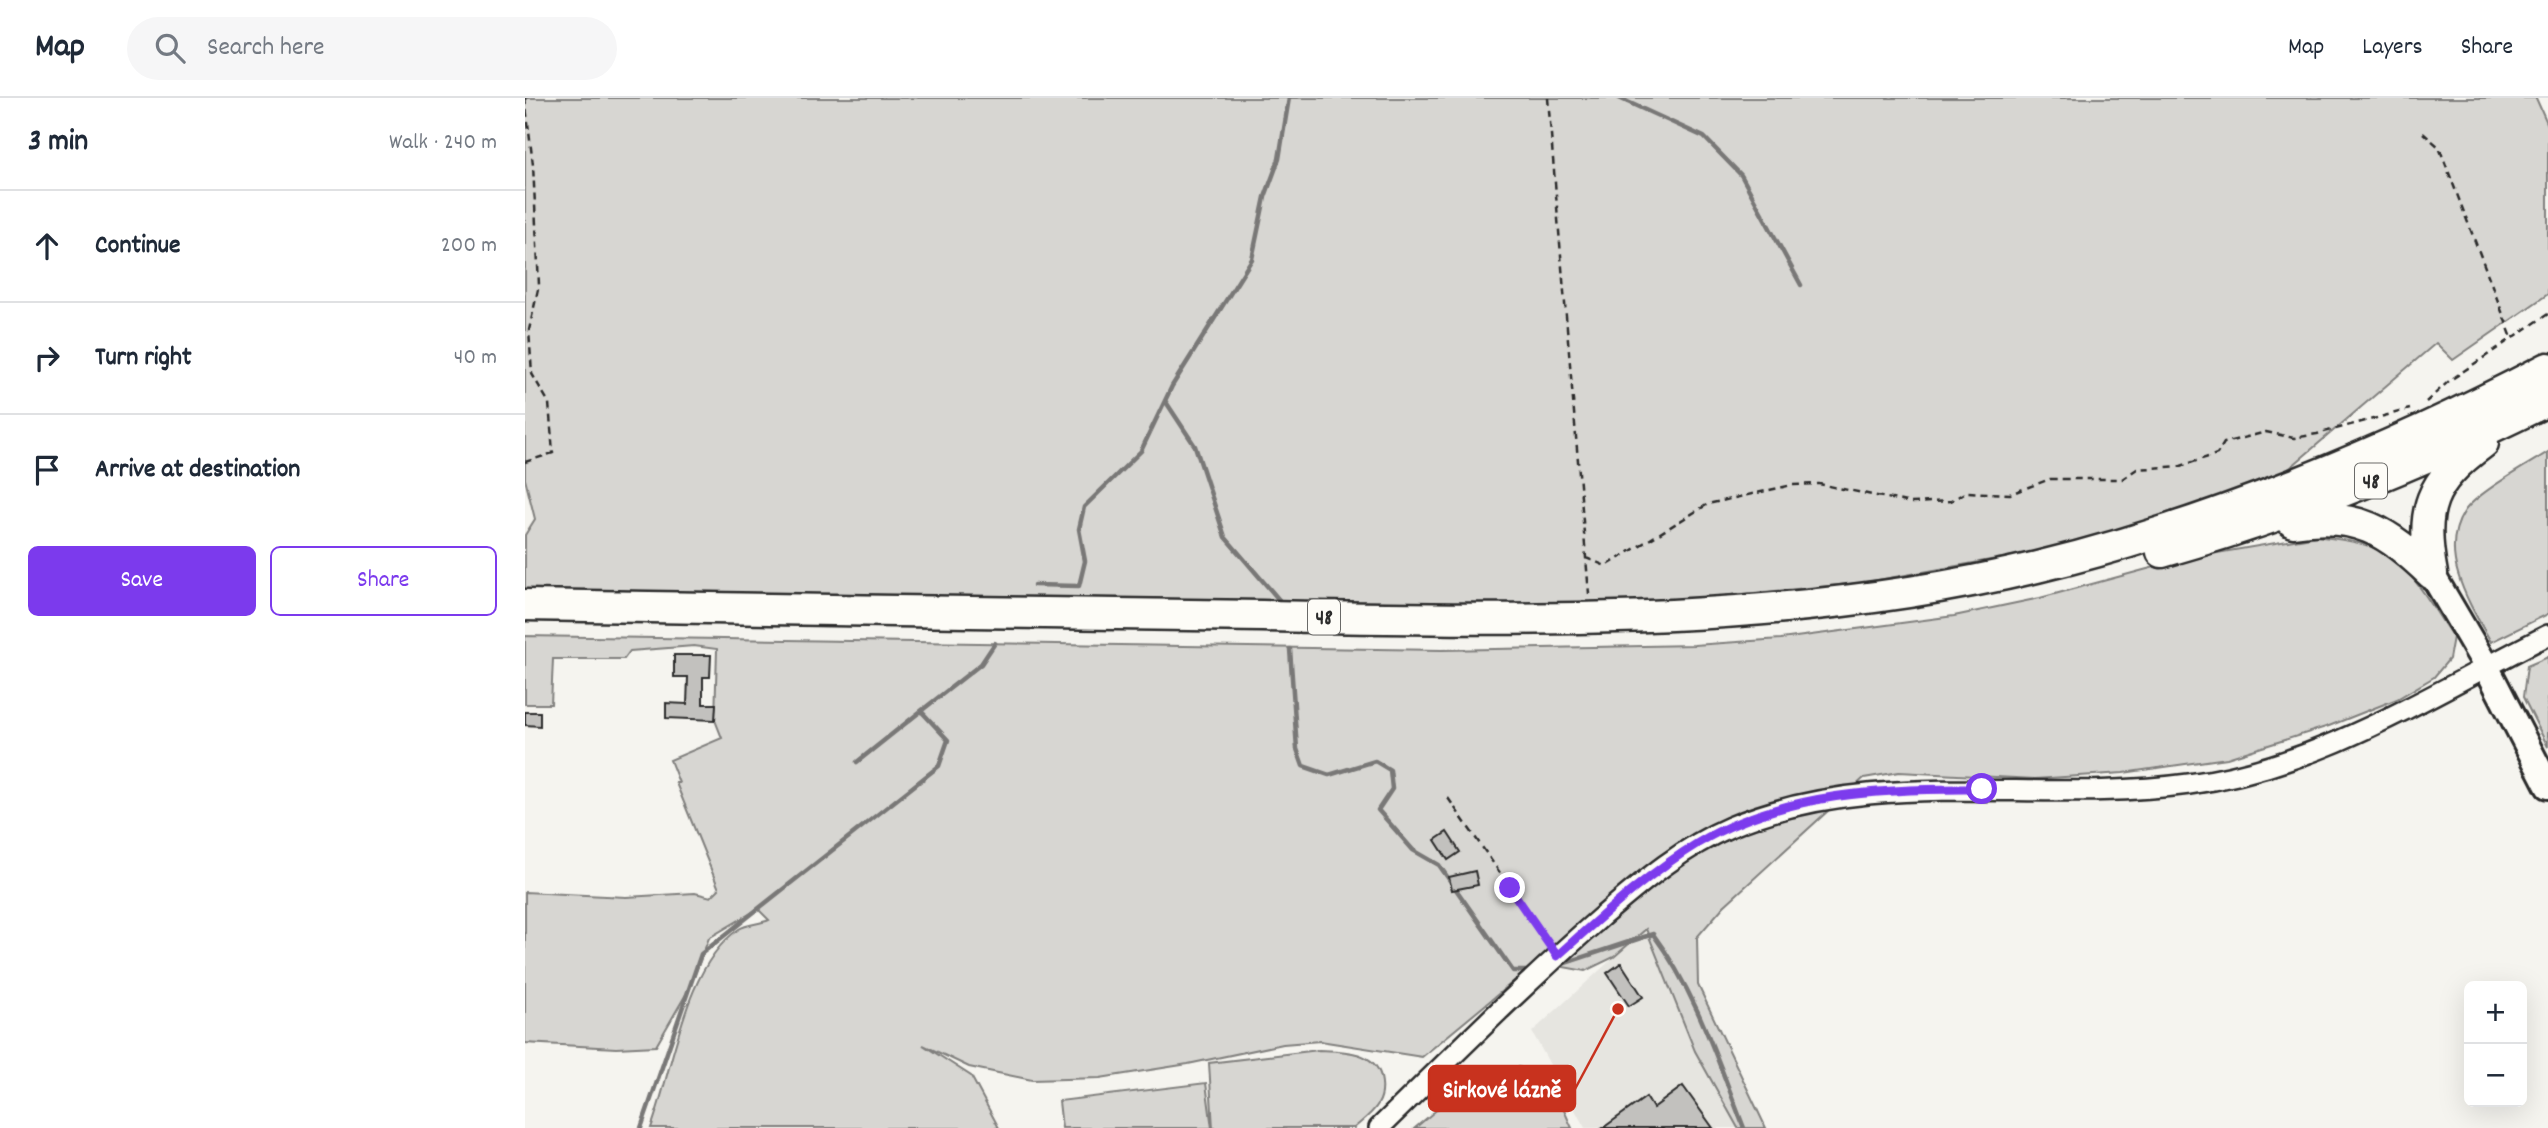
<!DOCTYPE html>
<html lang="en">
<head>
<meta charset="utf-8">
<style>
  body { margin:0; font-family:Dekko,sans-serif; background:#f6f6f7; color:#1f2937 }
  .controls { position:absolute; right:21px; bottom:21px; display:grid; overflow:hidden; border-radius:10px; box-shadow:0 7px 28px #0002 }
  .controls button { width:63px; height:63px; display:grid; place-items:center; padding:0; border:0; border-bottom:2px solid #e0e1e3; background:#fff; color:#1f2937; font:35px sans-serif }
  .stop { position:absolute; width:21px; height:21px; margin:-16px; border:5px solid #7c3aed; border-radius:50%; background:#fff }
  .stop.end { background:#7c3aed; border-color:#fff; box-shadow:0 2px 7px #0008 }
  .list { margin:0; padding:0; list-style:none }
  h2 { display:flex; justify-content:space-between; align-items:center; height:91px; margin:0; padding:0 28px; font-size:30px }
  h2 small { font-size:23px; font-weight:400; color:#747a83 }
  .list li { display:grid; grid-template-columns:46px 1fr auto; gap:21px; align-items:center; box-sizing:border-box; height:112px; padding:0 28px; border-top:2px solid #e0e1e3 }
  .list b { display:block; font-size:26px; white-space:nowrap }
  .list em { font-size:23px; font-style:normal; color:#747a83 }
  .actions { display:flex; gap:14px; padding:21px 28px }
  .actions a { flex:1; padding:16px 0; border:2px solid #7c3aed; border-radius:10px; text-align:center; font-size:24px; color:#7c3aed }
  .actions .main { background:#7c3aed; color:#fff }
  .icon { flex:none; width:38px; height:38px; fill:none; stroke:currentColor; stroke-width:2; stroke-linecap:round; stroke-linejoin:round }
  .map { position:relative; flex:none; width:2023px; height:1030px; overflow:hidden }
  header { display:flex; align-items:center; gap:42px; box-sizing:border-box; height:98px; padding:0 35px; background:#fff; border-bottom:2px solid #e0e1e3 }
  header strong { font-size:33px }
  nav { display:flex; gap:38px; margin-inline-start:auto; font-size:24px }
  .search { width:490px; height:63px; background:#f6f6f7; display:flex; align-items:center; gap:18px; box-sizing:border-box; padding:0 24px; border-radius:38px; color:#747a83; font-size:26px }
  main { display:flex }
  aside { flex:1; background:#fff }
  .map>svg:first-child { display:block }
  .built { fill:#e6e5e0 }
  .green { fill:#d7d6d2; stroke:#81807e; stroke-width:2 }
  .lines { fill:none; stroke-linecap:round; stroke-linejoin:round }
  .stream { stroke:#797877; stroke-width:4.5 }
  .building { fill:#c2c1be; stroke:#2b2b2b; stroke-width:2 }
  .minor-casing { stroke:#2b2b2b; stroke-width:24 }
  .major-casing { stroke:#2b2b2b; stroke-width:30 }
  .highway-casing { stroke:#2b2b2b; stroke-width:35 }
  .path { stroke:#2b2b2b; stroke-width:2.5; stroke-dasharray:7 5; stroke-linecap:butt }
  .minor { stroke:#fdfcf7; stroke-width:19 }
  .major { stroke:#fdfcf7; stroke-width:24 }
  .highway { stroke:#fdfcf7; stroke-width:30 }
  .route { stroke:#7c3aed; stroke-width:9 }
  .labels { text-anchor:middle; stroke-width:6; stroke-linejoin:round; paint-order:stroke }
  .shield { fill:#fdfcf7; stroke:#6a6a68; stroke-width:2 }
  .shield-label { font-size:21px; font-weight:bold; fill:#2b2b2b }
  .leader { fill:none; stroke:#c8321e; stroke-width:2.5 }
  .callout-dot { fill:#c8321e; stroke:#fdfcf7; stroke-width:2.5 }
  .callout { fill:#c8321e; stroke:#c8321e; stroke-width:2.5 }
  .callout-label { font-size:24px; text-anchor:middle; font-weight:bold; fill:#fff }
</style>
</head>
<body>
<header>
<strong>Map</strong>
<div class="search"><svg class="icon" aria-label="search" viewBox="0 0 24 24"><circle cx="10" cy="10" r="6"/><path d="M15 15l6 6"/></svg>Search here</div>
<nav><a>Map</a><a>Layers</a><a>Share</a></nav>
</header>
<main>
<aside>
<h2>3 min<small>Walk · 240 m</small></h2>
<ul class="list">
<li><svg class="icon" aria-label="ahead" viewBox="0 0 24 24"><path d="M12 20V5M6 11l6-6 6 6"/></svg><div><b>Continue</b></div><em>200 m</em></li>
<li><svg class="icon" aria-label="right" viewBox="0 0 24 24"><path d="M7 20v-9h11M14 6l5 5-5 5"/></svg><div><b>Turn right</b></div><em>40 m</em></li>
<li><svg class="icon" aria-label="arrive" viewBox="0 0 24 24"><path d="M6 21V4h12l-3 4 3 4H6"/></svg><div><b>Arrive at destination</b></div></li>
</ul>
<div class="actions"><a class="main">Save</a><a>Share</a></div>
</aside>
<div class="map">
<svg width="2023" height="1030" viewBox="0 0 2023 1030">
  <rect width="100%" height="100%" fill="#f5f4ef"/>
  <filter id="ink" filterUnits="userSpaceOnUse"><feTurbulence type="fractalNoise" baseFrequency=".0143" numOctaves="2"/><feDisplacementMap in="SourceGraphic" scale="14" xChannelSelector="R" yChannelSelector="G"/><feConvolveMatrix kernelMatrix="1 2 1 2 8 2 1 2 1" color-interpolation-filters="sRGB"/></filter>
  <g filter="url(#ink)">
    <!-- built -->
    <path class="built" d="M 1121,830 L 1170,953 L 1213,1030 L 1060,1030 L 1007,934 Z"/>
    <!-- green -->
    <path class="green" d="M 0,0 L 2011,0 L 2023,27 L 2023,196 L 1928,262 L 1911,245 L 1753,380 L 1588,434 L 1505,455 L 1336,485 L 1166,501 L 1000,506 L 0,492 L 0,437 L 10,421 L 0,381 Z
      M 2023,354 L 2023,516 L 1966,544 C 1945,507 1912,456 1939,414 C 1950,396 2004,366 2023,354 Z
      M 1792,438 C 1815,442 1846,444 1865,458 C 1892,478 1909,512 1928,539 L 1924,561 L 1909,579 L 1872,601 L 1804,628 L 1702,660 L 1598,675 L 1510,681 L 1374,674 L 1339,680 L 1199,808 L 1172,839 L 1173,887 L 1241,1030 L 1213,1030 L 1170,953 L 1121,831 L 1089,859 L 1060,873 L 1012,864 L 897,959 L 795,943 L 758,946 L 663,966 L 575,980 L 507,982 L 444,969 L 398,947 L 446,978 L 474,1030 L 126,1030 C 148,972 159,868 214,831 C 222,826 235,826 244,822 L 233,811 L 184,840 L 164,891 L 131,948 L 91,950 L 0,945 L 0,794 L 101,799 L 170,795 L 186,799 L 194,791 L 151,685 L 154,685 L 145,662 L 197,640 L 190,622 L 192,551 L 169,548 L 105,553 L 99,561 L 28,561 L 26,606 L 0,606 L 0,538 L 917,552 L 1169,547 L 1256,541 L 1429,518 L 1515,500 L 1663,460 Z
      M 2023,559 L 2023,649 L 1998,599 L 2002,568 Z
      M 794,952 C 817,953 849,952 856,979 C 858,988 858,998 853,1006 C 848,1015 837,1023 829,1030 L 688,1030 L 684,965 Z
      M 993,969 C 1029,979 1032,998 1047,1030 L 890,1030 L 934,993 L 965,973 Z
      M 681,985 L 687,1030 L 537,1030 L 534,1003 Z"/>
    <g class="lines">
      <!-- stream -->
      <path class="stream" d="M 1094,0 L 1179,39 L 1216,77 L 1276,187
        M 641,304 L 670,348 L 700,439 L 755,503
        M 509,487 L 554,488 L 560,463 L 554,431 L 559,409 L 616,353 L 647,288 L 727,161 L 740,99 L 754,61 L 764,0
        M 765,551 L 772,651 L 778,668 L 804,677 L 850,663 L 865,672 L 867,691 L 853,712 L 888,752 L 914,767 L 988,873 L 1001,873
        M 332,664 L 396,613
        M 1034,867 L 1128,836 C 1171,894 1193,964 1219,1030
        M 116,1030 L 176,856 L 414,668 L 423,642 L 396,613 L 456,566 L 470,545"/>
    </g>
    <!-- building -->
    <path class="building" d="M 149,557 L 186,557 L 185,579 L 178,579 L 178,606 L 191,606 L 190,622 L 141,620 L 141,605 L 162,606 L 163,579 L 149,579 Z
      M 0,614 L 15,614 L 15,628 L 0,627 Z
      M 922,734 L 935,754 L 923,762 L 910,742 Z
      M 950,773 L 953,787 L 927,792 L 924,779 Z
      M 1096,865 L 1118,899 L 1104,908 L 1082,875 Z
      M 1158,988 L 1188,1030 L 1078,1030 L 1121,999 L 1128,1010 Z"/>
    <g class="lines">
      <defs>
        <path id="minor" d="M 854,1030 C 927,959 998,887 1075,820 C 1115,786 1156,750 1205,729 C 1352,667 1510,707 1664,686 C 1795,669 1907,595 2023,537"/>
        <path id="major" d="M 1907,476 L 1961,568 L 2023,688"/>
        <path id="highway" d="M 1768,424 C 1832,413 1862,433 1907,476
          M 1637,454 C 1771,416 1899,364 2023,302
          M 1907,476 C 1895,411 1904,385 1958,345
          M 0,507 C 246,511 491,515 737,518 C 995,522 1258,530 1512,469 C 1684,428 1866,352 2023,270"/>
      </defs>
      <!-- minor casing -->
      <use href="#minor" class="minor-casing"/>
      <!-- major casing -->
      <use href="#major" class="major-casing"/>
      <!-- highway casing -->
      <use href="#highway" class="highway-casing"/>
      <!-- path -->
      <path class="path" d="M 1023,0 L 1064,496
        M 1898,35 L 1914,49 L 1987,240
        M 1901,304 L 1924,283 L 2023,216
        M 0,364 L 28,355 L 24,305 L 7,276 L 4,232 L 14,187 L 8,67 L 0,0
        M 1061,460 L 1081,468 L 1183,406 L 1267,387 L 1294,386 L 1386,405 L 1426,403 L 1441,394 L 1485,396 L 1525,381 L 1597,381 L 1612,371 L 1656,368 L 1692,356 L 1699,345 L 1741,334 L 1769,340 L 1792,336 L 1885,311
        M 923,700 L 1023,844"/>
      <!-- minor -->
      <use href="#minor" class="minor"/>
      <!-- major -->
      <use href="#major" class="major"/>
      <!-- highway -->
      <use href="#highway" class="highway"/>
    </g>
  </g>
  <g class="lines" filter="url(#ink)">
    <!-- route -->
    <path class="route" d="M 985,790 L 1032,858 C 1077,818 1122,776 1173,745 C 1257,694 1362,690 1457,691"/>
  </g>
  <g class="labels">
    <!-- shield labels -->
    <g class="shield">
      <rect x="1830" y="365.5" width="32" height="35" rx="5"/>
      <rect x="783" y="501.5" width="32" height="35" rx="5"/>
    </g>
    <g class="shield-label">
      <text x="1846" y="390">48</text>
      <text x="799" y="526">48</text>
    </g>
  </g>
  <!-- callouts -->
  <path class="leader" d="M1093 911L1050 991"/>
  <circle class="callout-dot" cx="1093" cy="911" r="7"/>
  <rect class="callout" x="904" y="968" width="146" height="45" rx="7"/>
  <g class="callout-label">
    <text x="977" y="999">Sirkové lázně</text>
  </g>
</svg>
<div class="controls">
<button>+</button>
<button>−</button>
</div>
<div class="stop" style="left:1457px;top:691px"></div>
<div class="stop end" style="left:985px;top:790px"></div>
</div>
</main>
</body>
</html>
